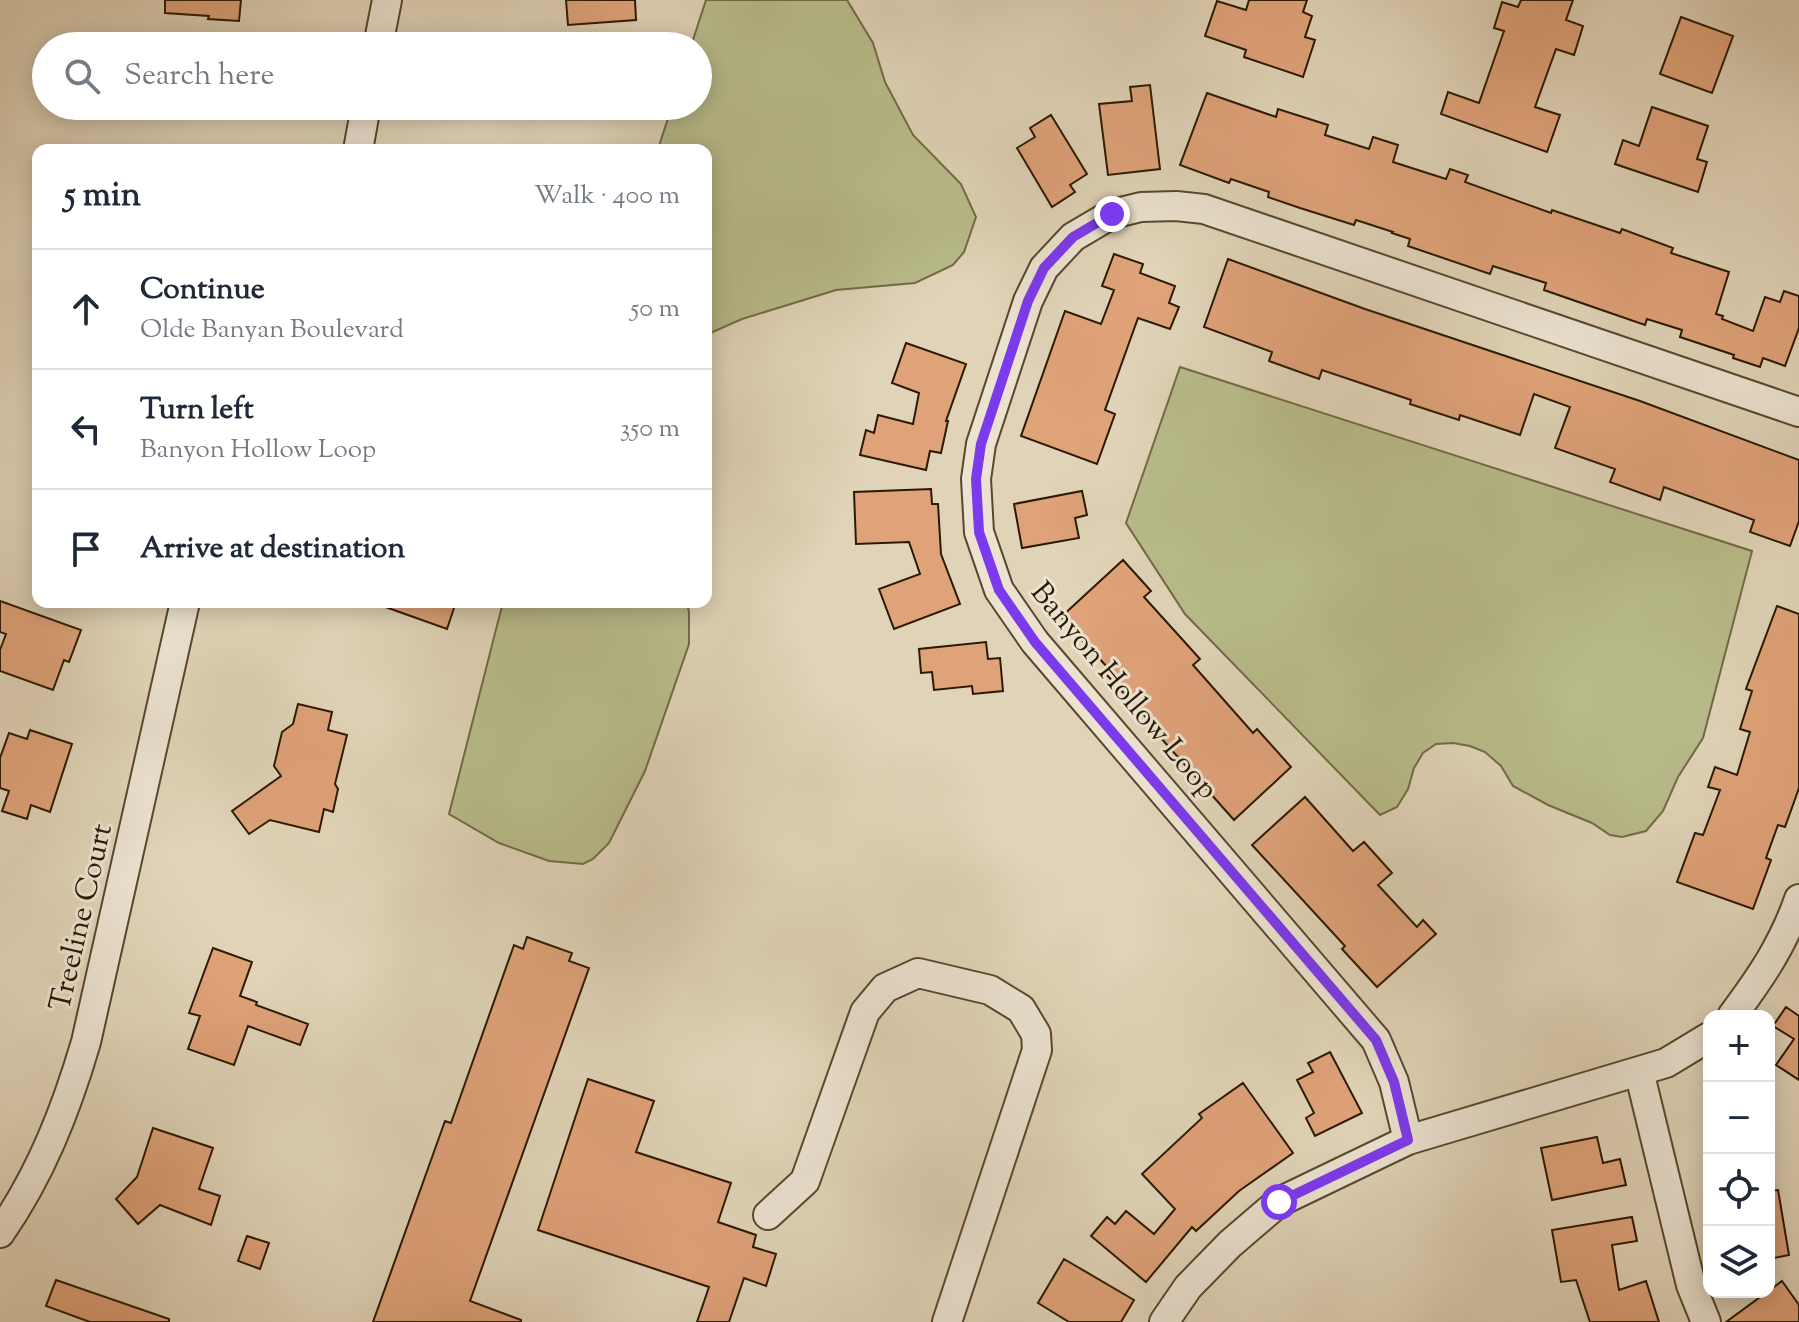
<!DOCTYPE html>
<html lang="en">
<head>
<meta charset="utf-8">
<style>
  body { margin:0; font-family:"Sorts Mill Goudy",serif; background:#f6f6f7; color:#1f2937 }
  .controls { position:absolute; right:24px; bottom:24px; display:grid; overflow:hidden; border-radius:16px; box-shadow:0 4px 20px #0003 }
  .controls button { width:72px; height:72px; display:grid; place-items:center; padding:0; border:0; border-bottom:2px solid #e0e1e3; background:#fff; color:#1f2937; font:40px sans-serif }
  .stop { position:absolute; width:24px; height:24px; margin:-18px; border:6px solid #7c3aed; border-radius:50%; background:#fff }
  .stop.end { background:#7c3aed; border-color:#fff; box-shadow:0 2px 8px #0008 }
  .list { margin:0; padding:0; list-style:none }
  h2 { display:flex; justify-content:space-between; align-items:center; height:104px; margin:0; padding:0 32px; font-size:34px }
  h2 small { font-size:26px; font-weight:400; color:#747a83 }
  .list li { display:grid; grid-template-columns:52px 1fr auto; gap:24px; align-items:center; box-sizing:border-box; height:120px; padding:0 32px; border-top:2px solid #e0e1e3 }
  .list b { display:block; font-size:30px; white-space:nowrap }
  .list p { margin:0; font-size:26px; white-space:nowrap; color:#747a83 }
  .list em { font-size:26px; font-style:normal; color:#747a83 }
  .icon { flex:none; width:44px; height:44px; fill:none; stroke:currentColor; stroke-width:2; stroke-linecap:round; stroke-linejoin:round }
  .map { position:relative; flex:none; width:1799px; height:1322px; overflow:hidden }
  .search { position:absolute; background:#fff; box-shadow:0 4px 20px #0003; left:32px; top:32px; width:680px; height:88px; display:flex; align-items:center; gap:20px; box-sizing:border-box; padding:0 28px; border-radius:44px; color:#747a83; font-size:30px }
  .panel { position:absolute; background:#fff; box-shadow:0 4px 20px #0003; left:32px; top:144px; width:680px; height:464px; border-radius:16px }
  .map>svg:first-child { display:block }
  .green { fill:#b8bb8a; stroke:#726a46; stroke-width:2 }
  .building { fill:#dfa279; stroke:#2b1a02; stroke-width:2 }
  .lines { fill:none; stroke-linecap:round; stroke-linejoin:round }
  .minor-casing { stroke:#58482f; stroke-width:32 }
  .minor { stroke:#ebe2d0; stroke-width:28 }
  .route { stroke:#7c3aed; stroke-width:10 }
  .labels { text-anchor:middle; stroke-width:6; stroke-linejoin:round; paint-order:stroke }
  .street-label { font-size:30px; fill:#2b1a02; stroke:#ebe2d0 }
</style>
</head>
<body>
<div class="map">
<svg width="1799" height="1322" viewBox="0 0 1799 1322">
  <rect width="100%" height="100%" fill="#e0d3b7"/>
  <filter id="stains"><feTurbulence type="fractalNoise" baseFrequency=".0025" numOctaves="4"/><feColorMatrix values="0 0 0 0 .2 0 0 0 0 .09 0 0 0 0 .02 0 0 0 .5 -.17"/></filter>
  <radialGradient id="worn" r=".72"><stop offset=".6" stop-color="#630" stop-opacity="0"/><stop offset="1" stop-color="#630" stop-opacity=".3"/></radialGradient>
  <!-- green -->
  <path class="green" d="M 706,0 L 847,0 L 873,43 L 885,82 L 913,135 L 961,184 L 976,217 L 964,252 L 953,265 L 915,283 L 836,290 L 742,319 L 706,335 L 706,150 L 655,150 L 659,146 L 672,106 L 698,106 L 698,46 L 691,46 Z
    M 1180,367 L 1752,551 L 1703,738 L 1678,777 L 1663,811 L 1646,831 L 1622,837 L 1610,835 L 1592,823 L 1548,805 L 1513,786 L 1501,766 L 1485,752 L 1470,746 L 1453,743 L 1436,744 L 1423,753 L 1414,768 L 1408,789 L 1397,807 L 1380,815 L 1185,614 L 1126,523 Z
    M 503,602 L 687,602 L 689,612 L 689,644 L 645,771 L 609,843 L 593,859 L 583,864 L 549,861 L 499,843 L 449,814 Z"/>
  <!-- building -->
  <path class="building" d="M 165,0 L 241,0 L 239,21 L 208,19 L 209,16 L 165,13 Z
    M 566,0 L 635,0 L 636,20 L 568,25 Z
    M 1249,0 L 1307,0 L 1303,12 L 1312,16 L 1305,37 L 1315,40 L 1303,77 L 1244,57 L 1246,50 L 1205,36 L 1217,1 L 1246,10 Z
    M 1521,0 L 1573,0 L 1566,20 L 1583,26 L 1574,55 L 1556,49 L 1535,107 L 1560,115 L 1547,152 L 1441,114 L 1448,92 L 1479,103 L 1504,31 L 1494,28 L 1502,2 L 1518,7 Z
    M 1681,17 L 1733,36 L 1712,93 L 1660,74 Z
    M 1150,85 L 1160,169 L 1108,175 L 1099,104 L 1132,101 L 1130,87 Z
    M 1207,93 L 1276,117 L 1278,109 L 1328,125 L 1325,135 L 1369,149 L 1373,137 L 1398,145 L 1393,162 L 1446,179 L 1450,169 L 1468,175 L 1465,182 L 1551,213 L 1552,210 L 1620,233 L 1622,229 L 1673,248 L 1671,253 L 1729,272 L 1716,314 L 1723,316 L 1722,319 L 1753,331 L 1765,297 L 1780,302 L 1784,291 L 1799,296 L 1799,328 L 1785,366 L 1763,358 L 1760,367 L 1733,358 L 1734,355 L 1680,337 L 1682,330 L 1647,319 L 1645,325 L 1544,290 L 1546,283 L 1493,266 L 1490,274 L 1408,246 L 1410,239 L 1392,233 L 1393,232 L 1356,220 L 1354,225 L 1300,208 L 1268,197 L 1269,192 L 1231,179 L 1229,183 L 1180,165 Z
    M 1652,107 L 1708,126 L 1697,159 L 1707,162 L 1698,192 L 1615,164 L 1623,140 L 1639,146 Z
    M 1051,115 L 1087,174 L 1070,185 L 1075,192 L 1052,207 L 1017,148 L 1035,137 L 1030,128 Z
    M 1114,254 L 1143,264 L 1140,273 L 1175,286 L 1169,303 L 1179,307 L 1170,329 L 1138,318 L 1105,410 L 1115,414 L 1097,464 L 1021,436 L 1065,311 L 1101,324 L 1114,290 L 1102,286 Z
    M 1228,259 L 1365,309 L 1640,401 L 1799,460 L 1799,521 L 1790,546 L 1750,532 L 1754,520 L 1664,487 L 1660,500 L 1610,482 L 1615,469 L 1555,448 L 1570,407 L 1534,394 L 1520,435 L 1460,415 L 1459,420 L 1410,404 L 1411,400 L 1322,370 L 1319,379 L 1269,361 L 1272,352 L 1204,327 Z
    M 906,343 L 966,364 L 946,421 L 948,421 L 941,453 L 930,451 L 926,470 L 860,455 L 866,430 L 874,433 L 878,415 L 913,424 L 919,393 L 892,383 Z
    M 931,489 L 932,504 L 938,504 L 941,554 L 960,604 L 894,629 L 879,589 L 920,574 L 909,542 L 856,544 L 854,492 Z
    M 1082,491 L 1087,515 L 1075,518 L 1079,538 L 1022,548 L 1014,504 Z
    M 1123,560 L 1151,591 L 1144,597 L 1200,659 L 1193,665 L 1253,733 L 1257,729 L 1291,767 L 1234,820 L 1152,728 L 1154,726 L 1105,673 L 1109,669 L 1061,617 Z
    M 0,601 L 81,630 L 69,662 L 64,660 L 53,690 L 0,671 L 0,650 L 6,634 L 0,632 Z
    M 377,602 L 456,602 L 447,629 L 377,604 Z
    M 1777,606 L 1799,614 L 1799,788 L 1785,827 L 1778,825 L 1766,858 L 1771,860 L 1753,909 L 1677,882 L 1695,833 L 1703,835 L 1720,790 L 1708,787 L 1715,767 L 1737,775 L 1750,732 L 1740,729 L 1752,691 L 1746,689 Z
    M 986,642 L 988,659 L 1000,658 L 1003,691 L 973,694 L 972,686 L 934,690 L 932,672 L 921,673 L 919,649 Z
    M 298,704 L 332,712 L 328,730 L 347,735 L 335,784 L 338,789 L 333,812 L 324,809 L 319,832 L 270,820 L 249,834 L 232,811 L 281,776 L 274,766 L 282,732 L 293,724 Z
    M 30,730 L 72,744 L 50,812 L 31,805 L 27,819 L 2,811 L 9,791 L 0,788 L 0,758 L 9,733 L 27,739 Z
    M 1305,797 L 1353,851 L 1364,842 L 1392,873 L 1378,885 L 1417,927 L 1423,920 L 1436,934 L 1377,987 L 1342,949 L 1345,946 L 1252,845 Z
    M 527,937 L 572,953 L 569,961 L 589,968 L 470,1301 L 521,1320 L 521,1322 L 373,1322 L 445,1121 L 451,1123 L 514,945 L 523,949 Z
    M 213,948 L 252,962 L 240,996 L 257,1002 L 256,1005 L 308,1024 L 300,1045 L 248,1026 L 234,1065 L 188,1049 L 200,1016 L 189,1013 Z
    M 1786,1007 L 1799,1016 L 1799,1080 L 1776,1065 L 1794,1039 L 1773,1026 Z
    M 1330,1052 L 1362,1113 L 1315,1136 L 1306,1118 L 1314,1113 L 1297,1080 L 1313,1072 L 1308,1063 Z
    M 588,1079 L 654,1101 L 636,1152 L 731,1183 L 718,1222 L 756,1235 L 753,1247 L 776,1254 L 766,1286 L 744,1278 L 729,1322 L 697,1322 L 709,1287 L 538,1230 Z
    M 1243,1083 L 1293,1153 L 1239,1191 L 1196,1231 L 1192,1227 L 1146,1282 L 1091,1236 L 1107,1217 L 1115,1224 L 1126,1211 L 1154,1234 L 1175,1209 L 1142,1174 L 1202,1118 L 1199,1114 Z
    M 153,1128 L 213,1148 L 199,1189 L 220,1196 L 211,1225 L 160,1205 L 138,1224 L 116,1199 L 137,1177 Z
    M 1597,1137 L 1603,1163 L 1620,1159 L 1626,1185 L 1552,1200 L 1541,1148 Z
    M 1778,1190 L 1789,1255 L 1769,1259 L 1769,1191 Z
    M 1632,1217 L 1637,1241 L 1612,1245 L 1619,1290 L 1646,1281 L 1659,1322 L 1590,1322 L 1576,1280 L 1561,1282 L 1552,1230 Z
    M 247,1236 L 269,1243 L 260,1269 L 238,1261 Z
    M 1064,1259 L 1134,1300 L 1121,1322 L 1069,1322 L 1038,1303 Z
    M 56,1280 L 169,1319 L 169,1322 L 90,1322 L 46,1306 Z
    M 1782,1281 L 1799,1305 L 1799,1322 L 1726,1322 Z"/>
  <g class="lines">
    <defs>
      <path id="minor" d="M 378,46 L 387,0
        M 358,150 L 366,106
        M 1732,1016 C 1761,977 1783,945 1799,899
        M 1639,1071 L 1691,1285 L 1706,1322
        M 1408,1140 L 1394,1082 L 1376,1040 L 1035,642 L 999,590 L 979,532 L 976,479 L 981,444 L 1028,301 L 1044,268 L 1073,237 L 1112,214 L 1141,207 L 1176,206 L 1204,209 L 1799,412
        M 768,1215 L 805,1181 L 865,1012 L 885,988 L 918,973 L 990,990 L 1021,1009 L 1036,1034 L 1037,1050 L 947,1322
        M 0,1233 C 41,1174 66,1110 86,1042 L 185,602
        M 1164,1322 L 1188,1287 L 1230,1244 L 1279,1202 L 1408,1140 L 1666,1063 L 1709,1037"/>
    </defs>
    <!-- minor casing -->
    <use href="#minor" class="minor-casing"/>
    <!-- minor -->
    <use href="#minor" class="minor"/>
  </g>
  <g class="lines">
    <!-- route -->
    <path class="route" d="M 1112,214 L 1073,237 L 1044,268 L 1028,301 L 981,444 L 976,479 L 979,532 L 999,590 L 1035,642 L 1376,1040 L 1394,1082 L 1408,1140 L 1279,1202"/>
  </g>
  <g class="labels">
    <!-- street labels -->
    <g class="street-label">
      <text transform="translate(1125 690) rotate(50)" y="10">Banyon Hollow Loop</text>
      <text transform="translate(80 917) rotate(-77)" y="10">Treeline Court</text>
    </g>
  </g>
  <rect width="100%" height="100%" filter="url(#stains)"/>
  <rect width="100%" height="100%" fill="url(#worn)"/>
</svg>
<div class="controls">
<button>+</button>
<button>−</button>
<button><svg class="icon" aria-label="locate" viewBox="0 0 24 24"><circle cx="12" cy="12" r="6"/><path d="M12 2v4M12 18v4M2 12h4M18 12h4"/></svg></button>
<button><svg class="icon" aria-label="layers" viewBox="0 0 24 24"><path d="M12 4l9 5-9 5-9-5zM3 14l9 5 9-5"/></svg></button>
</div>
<div class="stop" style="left:1279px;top:1202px"></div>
<div class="stop end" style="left:1112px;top:214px"></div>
<div class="search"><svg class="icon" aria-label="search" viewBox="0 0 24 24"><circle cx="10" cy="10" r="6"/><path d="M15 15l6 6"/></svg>Search here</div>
<section class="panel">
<h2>5 min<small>Walk · 400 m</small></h2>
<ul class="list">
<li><svg class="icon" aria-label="ahead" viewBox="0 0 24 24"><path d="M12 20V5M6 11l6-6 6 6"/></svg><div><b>Continue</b><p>Olde Banyan Boulevard</p></div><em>50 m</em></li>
<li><svg class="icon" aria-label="left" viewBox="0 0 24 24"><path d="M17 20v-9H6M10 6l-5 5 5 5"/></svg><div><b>Turn left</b><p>Banyon Hollow Loop</p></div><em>350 m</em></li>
<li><svg class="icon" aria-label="arrive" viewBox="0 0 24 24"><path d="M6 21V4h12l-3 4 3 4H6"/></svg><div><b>Arrive at destination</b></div></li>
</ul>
</section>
</div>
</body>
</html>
